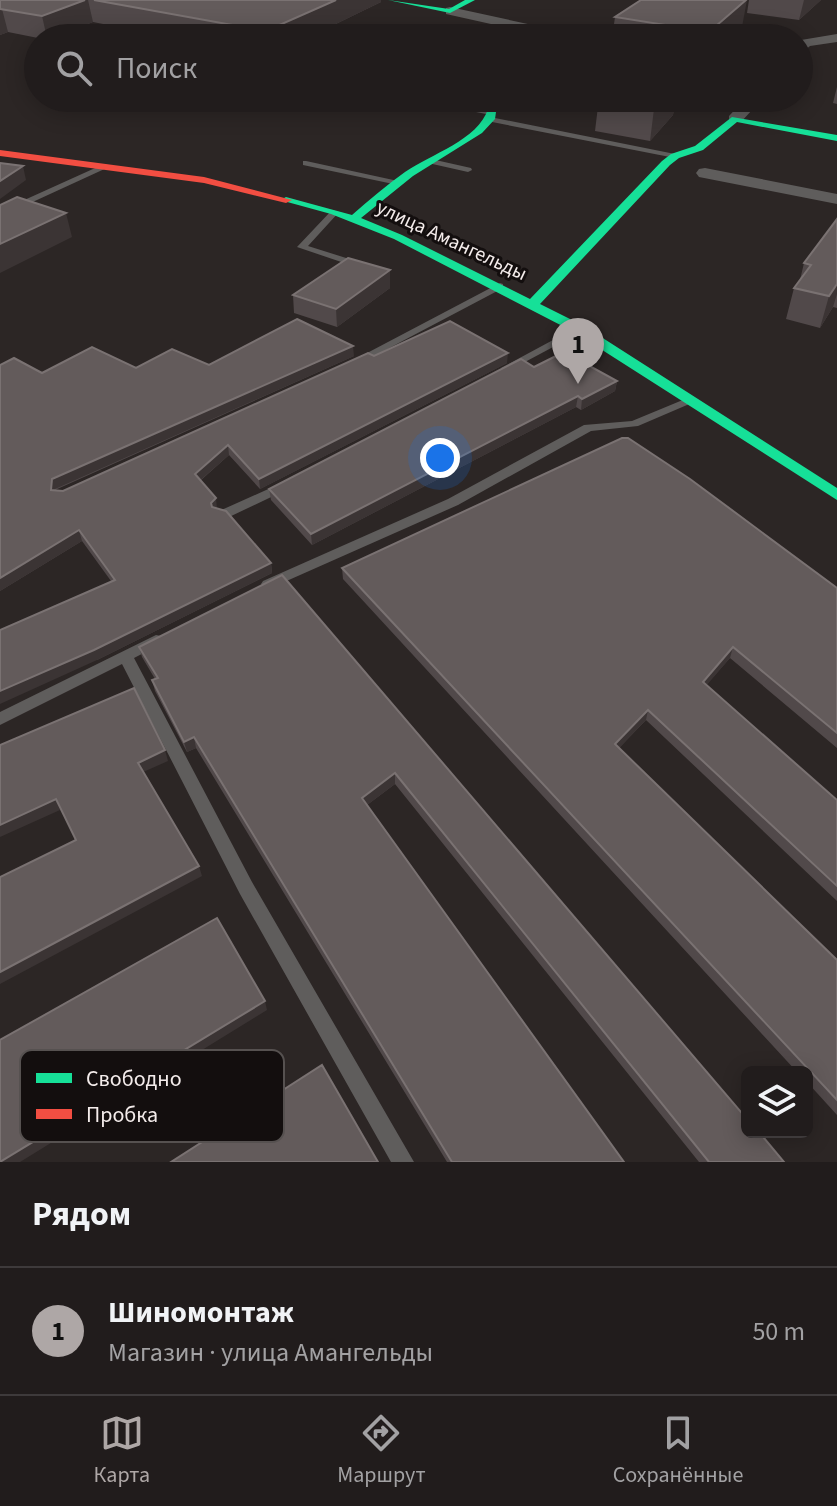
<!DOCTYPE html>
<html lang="ru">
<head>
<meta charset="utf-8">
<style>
  body { margin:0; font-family:"Source Sans 3",sans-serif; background:#2d2929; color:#f1f3f6 }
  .controls { position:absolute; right:24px; bottom:24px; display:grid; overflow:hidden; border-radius:12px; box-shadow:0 4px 20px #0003 }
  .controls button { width:72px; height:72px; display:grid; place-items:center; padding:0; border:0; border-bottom:2px solid #3e3a3b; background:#211c1c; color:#f1f3f6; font:40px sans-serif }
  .you { position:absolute; left:440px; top:458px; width:28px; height:28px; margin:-20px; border:6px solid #fff; border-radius:50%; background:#1a73e8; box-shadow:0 0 0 12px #1a73e833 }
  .badge { display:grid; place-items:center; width:52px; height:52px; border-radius:50%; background:#aea7a6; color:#111; font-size:26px; font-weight:700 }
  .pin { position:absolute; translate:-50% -66px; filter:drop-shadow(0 2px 4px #0008) }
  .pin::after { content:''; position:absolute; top:42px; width:28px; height:24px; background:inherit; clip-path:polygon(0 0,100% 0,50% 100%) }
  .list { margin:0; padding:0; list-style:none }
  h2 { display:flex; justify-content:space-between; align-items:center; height:104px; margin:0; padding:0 32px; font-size:34px }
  h2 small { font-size:26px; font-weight:400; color:#a2a1a3 }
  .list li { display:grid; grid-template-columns:52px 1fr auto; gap:24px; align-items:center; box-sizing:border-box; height:128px; padding:0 32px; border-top:2px solid #3e3a3b }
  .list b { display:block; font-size:30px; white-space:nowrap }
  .list p { margin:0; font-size:26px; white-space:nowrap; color:#a2a1a3 }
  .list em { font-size:26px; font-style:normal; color:#a2a1a3 }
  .icon { flex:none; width:44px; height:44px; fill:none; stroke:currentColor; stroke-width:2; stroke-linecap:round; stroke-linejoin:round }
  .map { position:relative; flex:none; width:837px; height:1162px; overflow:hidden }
  .search { position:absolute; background:#211c1c; box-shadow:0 4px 20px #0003; left:24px; right:24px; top:24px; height:88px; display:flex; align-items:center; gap:20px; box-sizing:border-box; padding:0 28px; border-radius:44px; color:#a2a1a3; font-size:30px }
  .sheet { height:232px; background:#211c1c }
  nav { display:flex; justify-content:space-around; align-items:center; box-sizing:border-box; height:112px; border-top:2px solid #3e3a3b; background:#211c1c; font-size:22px; color:#a2a1a3 }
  nav a { display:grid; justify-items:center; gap:4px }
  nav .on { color:#aea7a6 }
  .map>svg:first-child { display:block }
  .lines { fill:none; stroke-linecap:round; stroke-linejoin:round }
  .lane { fill:#5f5d5c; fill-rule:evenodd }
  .street { fill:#5f5d5c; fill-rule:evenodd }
  .fast { fill:#16e098; fill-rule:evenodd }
  .jam { fill:#f24e42; fill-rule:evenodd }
  .wall { fill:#51494a }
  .shaded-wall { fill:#3b3434 }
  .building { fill:#635b5b; stroke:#7a7272; stroke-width:2 }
  .labels { text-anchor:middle; stroke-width:6; stroke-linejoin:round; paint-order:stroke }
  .far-street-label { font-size:20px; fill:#f4eceb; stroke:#130e0e }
  .key { fill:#130e0e; stroke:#565150; stroke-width:2 }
  .key-label { font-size:22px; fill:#f4eceb }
</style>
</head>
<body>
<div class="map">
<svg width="837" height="1162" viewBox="0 0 837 1162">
  <rect width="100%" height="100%" fill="#2c2625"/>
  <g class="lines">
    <!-- lane -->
    <path class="lane" d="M 390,98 L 399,98 L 379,110 L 372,108 Z
      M 406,98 L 422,98 L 495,113 L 491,115 Z
      M 490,117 L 675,154 L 679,156 L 675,158 L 487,121 L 487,117 Z
      M 431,159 L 471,168 L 472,170 L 468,172 L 428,163 L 428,159 Z
      M 306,161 L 398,181 L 402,183 L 398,185 L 303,165 L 303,161 Z
      M 104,164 L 111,166 L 0,217 L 0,211 Z
      M 332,210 L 339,212 L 308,246 L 362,263 L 362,267 L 356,267 L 297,247 Z
      M 500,283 L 503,284 L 503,288 L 359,364 L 351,364 L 350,362 Z
      M 579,326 L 584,329 L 583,331 L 510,370 L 502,370 L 501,368 Z
      M 690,397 L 694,398 L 694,402 L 638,426 L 591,431 L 458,505 L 273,587 L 268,589 L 261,584 L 263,581 L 448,499 L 584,425 L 632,421 Z
      M 286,481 L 290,482 L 292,485 L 290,488 L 227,518 L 222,519 L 215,515 L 217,512 Z
      M 156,635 L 161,636 L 163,640 L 161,644 L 134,658 L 252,882 L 414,1162 L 391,1162 L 240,894 L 122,664 L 0,725 L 0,712 Z"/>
    <!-- street -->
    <path class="street" d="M 450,7 L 537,26 L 543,35 L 541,38 L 527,38 L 527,32 L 446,14 L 446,8 Z
      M 837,34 L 837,42 L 810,46 L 799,55 L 801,40 Z
      M 746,98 L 763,98 L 741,122 L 729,122 L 729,116 Z
      M 705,168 L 837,194 L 837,204 L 699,177 L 696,173 L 699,169 Z"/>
    <!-- fast -->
    <path class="fast" d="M 388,0 L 449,9 L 465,0 L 475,0 L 450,13 Z
      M 504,98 L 515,98 L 496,112 L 495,119 L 482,133 L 413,176 L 361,218 L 402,235 L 530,299 L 662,161 L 671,154 L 695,146 L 732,117 L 837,135 L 837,141 L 737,122 L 703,150 L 679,158 L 670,165 L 540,304 L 584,326 L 837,488 L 837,500 L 574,332 L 394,239 L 331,214 L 280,200 L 286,197 L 352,215 C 369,200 387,185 405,172 C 431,154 478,140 488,109 Z"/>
    <!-- jam -->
    <path class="jam" d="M 0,150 L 204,177 L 292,200 L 286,203 L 204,183 L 0,156 Z"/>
  </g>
  <!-- wall -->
  <path class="wall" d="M 0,0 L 381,0 L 381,2 L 307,38 L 174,38 L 93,22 L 52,38 L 38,38 L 8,32 L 0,35 Z
    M 749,0 L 821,0 L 799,20 L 747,13 Z
    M 615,17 L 742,27 L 730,38 L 612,38 Z
    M 837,87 L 837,104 L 833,103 Z
    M 599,98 L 676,98 L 673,115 L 650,141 L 595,131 Z
    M 837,219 L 837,308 L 833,307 L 820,328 L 786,319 L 794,288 L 800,280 L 804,263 Z
    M 390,270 L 390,288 L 337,327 L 294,313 L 293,295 Z
    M 354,356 L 55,490 L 63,491 L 374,356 L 507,363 L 260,489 L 229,455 L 200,481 L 217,509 L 271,563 L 272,573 L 97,660 L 111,581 L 82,541 L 0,591 L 0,365 L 42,373 L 209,365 Z
    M 534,367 L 617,381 L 615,391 L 581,410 L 576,407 L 312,545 L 271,500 L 269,489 Z
    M 342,568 L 837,588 L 837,748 L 730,658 L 706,685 L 837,800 L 837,901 L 646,720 L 619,748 L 837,960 L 837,1115 L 807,1082 L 807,1072 L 797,1072 L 343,579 Z
    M 282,575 L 784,1162 L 699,1162 L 395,784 L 367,805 L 624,1162 L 447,1162 L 196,748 L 187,752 L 155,691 L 152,680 L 155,679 L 142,657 L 139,647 Z"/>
  <!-- shaded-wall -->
  <path class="shaded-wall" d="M 85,0 L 88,0 L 93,22 L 52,38 L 47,38 L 42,16 Z
    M 336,0 L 381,0 L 381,2 L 307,38 L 267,38 L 266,31 Z
    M 746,0 L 747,0 L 742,27 L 730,38 L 708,38 L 709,32 Z
    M 804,0 L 821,0 L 799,20 Z
    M 0,9 L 2,9 L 8,32 L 0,35 Z
    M 658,98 L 676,98 L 673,115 L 650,141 L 655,101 Z
    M 23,166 L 26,180 L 0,199 L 0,181 Z
    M 66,213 L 72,237 L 0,273 L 0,244 Z
    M 390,270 L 390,288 L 337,327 L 336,309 Z
    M 837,284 L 837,294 L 833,307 L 820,328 L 829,296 Z
    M 353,346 L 354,356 L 55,489 L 54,500 L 51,490 L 52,479 Z
    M 508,353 L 507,363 L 260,489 L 259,479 Z
    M 617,381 L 615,391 L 581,410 L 582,399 Z
    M 578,396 L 576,407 L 312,545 L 311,534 Z
    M 228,445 L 229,455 L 196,484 L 195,474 Z
    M 216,498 L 217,509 L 212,513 L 211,503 Z
    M 79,530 L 82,541 L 0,591 L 0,578 Z
    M 271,563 L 272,573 L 97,660 L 0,704 L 0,691 Z
    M 733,647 L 730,658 L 700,693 L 703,682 Z
    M 648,710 L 646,720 L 613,754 L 615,744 Z
    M 194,737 L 196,748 L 187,752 L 184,742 Z
    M 165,750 L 168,761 L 141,773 L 138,763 Z
    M 395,773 L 395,784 L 363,808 L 362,798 Z
    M 56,799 L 60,810 L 0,837 L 0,825 Z
    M 199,866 L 202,876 L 0,984 L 0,972 Z
    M 265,1001 L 267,1010 L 20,1162 L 1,1162 Z"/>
  <!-- building -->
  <path class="building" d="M 0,0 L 85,0 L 42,16 L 0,9 Z
    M 94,0 L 336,0 L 266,31 Z
    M 641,0 L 746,0 L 709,32 L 615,17 Z
    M 638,98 L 658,98 L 655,101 Z
    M 0,163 L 23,166 L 0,181 Z
    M 17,197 L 66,213 L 0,244 L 0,205 Z
    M 837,219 L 837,284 L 829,296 L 794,288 L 811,265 L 804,263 Z
    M 348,258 L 390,270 L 336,309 L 293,295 Z
    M 297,319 L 353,346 L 52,479 L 51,490 L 63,491 L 368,353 L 374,356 L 450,321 L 508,353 L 259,479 L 228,445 L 195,474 L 216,498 L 211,503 L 212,507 L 226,511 L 271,563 L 94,650 L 0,691 L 0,630 L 115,580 L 79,530 L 0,578 L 0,365 L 14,358 L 42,373 L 92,347 L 136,368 L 172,349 L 209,365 Z
    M 564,352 L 617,381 L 582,399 L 578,396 L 311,534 L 269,489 L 521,359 L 534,367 Z
    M 622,438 L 628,438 L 690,479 L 837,588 L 837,733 L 733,647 L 703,682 L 837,800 L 837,886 L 648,710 L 615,744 L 837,960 L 837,1100 L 342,568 Z
    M 282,575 L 747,1119 L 747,1132 L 759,1132 L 784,1162 L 709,1162 L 395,773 L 362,798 L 624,1162 L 452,1162 L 194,737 L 184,742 L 152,680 L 158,678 L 139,647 Z
    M 134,688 L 165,750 L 138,763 L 199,866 L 0,972 L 0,877 L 76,840 L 56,799 L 0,825 L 0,745 Z
    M 217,918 L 265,1001 L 0,1162 L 0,1040 Z
    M 322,1065 L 378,1162 L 171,1162 Z"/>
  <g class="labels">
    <!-- far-street labels -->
    <g class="far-street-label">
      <text transform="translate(452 240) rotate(25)" y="7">улица Амангельды</text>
    </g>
  </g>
  <!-- legend -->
  <rect x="20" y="1050" width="264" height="92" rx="12" class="key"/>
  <rect x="36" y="1073" width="36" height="10" fill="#16e098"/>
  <rect x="36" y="1109" width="36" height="10" fill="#f24e42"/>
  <g class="key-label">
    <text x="86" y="1086">Свободно</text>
    <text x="86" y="1122">Пробка</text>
  </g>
</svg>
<div class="controls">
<button><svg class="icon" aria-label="layers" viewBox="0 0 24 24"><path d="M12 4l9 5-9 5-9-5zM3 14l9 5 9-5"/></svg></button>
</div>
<div class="you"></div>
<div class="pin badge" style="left:578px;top:384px">1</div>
<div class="search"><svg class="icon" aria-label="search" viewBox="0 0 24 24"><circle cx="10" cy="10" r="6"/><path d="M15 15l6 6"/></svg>Поиск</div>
</div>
<section class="sheet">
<h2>Рядом<small></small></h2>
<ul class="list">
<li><span class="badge">1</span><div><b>Шиномонтаж</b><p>Магазин · улица Амангельды</p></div><em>50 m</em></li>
</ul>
</section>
<nav>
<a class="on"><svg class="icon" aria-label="map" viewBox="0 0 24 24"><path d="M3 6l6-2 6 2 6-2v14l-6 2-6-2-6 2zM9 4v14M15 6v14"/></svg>Карта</a>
<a><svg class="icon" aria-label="directions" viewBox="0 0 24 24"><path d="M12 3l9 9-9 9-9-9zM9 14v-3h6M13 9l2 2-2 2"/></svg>Маршрут</a>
<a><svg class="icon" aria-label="saved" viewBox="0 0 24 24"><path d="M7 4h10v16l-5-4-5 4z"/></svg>Сохранённые</a>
</nav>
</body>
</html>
